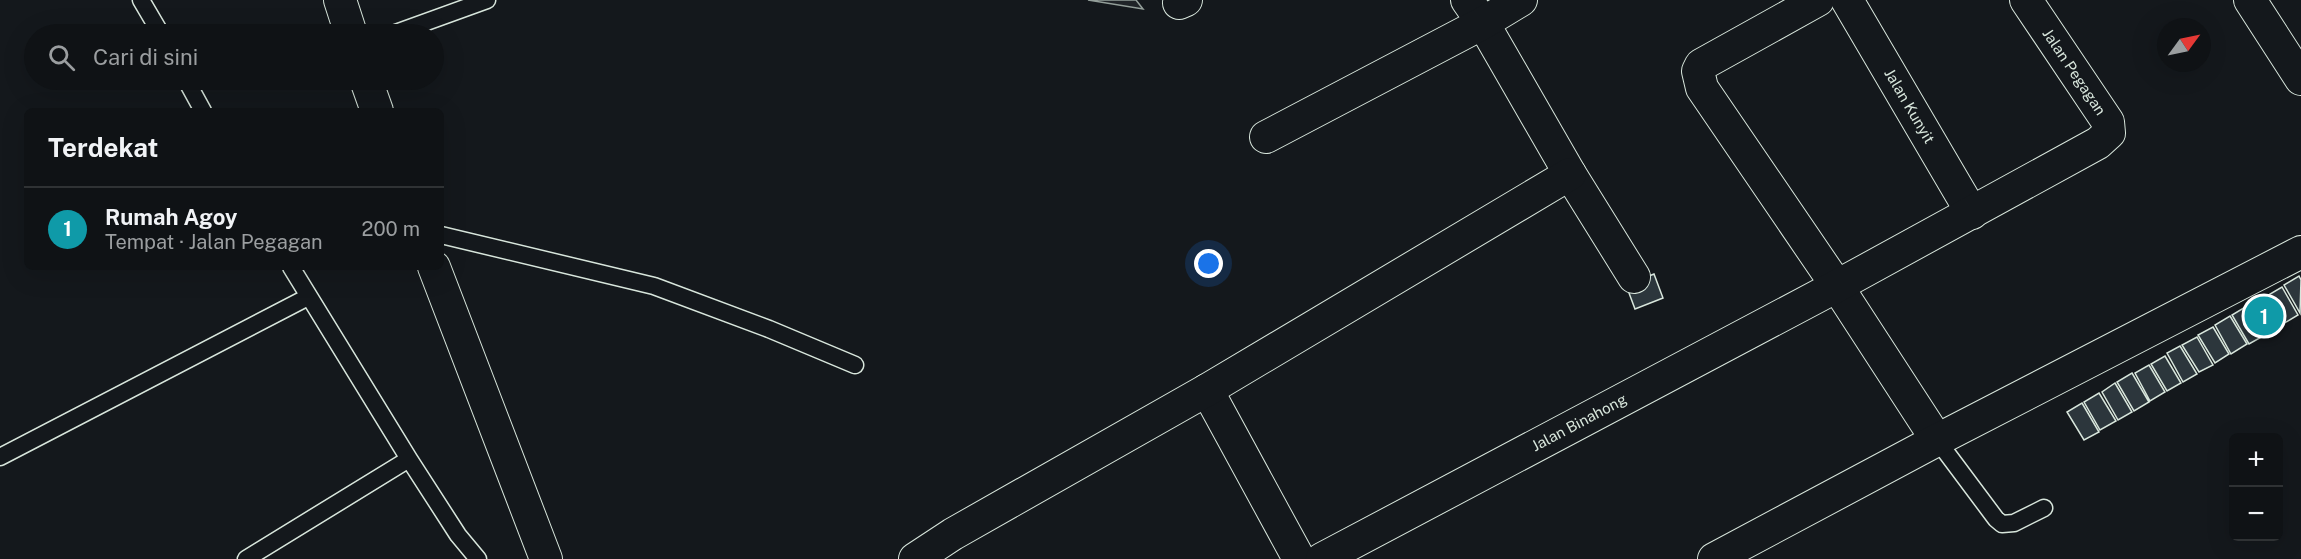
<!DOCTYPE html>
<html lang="id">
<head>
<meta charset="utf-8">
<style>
  body { margin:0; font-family:"Public Sans",sans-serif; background:#181b1e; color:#f1f3f6 }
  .controls { position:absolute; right:18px; bottom:18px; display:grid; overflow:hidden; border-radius:9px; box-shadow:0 6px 24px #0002 }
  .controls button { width:54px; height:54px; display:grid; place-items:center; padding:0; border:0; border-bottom:2px solid #2f3234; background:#0f1215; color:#f1f3f6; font:30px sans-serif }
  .compass { position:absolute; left:2157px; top:18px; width:54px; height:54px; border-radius:50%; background:#0f1215; box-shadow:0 6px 24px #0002; rotate:57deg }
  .you { position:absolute; left:1209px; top:264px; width:21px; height:21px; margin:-15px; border:4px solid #fff; border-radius:50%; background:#1a73e8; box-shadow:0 0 0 9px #1a73e833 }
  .badge { display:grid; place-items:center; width:39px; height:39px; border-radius:50%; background:#db2777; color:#fff; font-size:20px; font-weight:700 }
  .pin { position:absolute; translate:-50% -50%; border:3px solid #fff; box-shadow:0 2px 6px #0006 }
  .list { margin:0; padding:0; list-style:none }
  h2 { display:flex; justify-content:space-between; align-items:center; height:78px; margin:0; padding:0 24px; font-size:26px }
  h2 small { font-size:20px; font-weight:400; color:#9b9ea0 }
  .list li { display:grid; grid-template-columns:39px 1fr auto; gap:18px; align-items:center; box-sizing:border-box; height:84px; padding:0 24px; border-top:2px solid #2f3234 }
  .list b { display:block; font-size:22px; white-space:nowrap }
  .list p { margin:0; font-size:20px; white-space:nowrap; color:#9b9ea0 }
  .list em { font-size:20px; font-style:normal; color:#9b9ea0 }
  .icon { flex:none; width:33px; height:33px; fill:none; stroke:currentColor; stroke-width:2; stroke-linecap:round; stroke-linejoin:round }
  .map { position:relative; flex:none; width:2301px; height:559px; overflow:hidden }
  .search { position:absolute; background:#0f1215; box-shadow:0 6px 24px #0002; left:24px; top:24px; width:420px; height:66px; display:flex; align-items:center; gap:15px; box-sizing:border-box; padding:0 21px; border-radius:33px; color:#9b9ea0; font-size:22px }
  .panel { position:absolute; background:#0f1215; box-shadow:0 6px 24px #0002; left:24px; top:108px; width:420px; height:162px; border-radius:9px }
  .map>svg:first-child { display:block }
  .green { fill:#202428; stroke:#939e99; stroke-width:1.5 }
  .building { fill:#2c363c; stroke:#d8e6dc; stroke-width:1.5 }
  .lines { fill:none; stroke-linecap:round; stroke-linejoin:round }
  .lane-casing { stroke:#d8e6dc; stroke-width:19 }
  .street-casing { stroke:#d8e6dc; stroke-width:34 }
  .lane { stroke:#14181c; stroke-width:16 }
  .street { stroke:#14181c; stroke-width:32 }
  .labels { text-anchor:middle; stroke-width:4.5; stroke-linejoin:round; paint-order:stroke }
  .street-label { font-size:15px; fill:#d8e6dc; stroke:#14181c }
</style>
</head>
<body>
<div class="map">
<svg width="2301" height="559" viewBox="0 0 2301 559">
  <rect width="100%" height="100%" fill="#14181c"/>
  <!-- green -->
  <path class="green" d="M 1088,0 L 1136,0 L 1143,9 Z"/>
  <!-- building -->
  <path class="building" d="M 1654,274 L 1663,298 L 1635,309 L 1626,285 Z
    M 2299,276 L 2301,280 L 2300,313 L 2284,285 Z
    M 2282,287 L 2298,315 L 2281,325 L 2265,297 Z
    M 2263,298 L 2279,327 L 2267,334 L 2250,306 Z
    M 2247,306 L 2265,335 L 2249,344 L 2232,315 Z
    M 2230,316 L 2247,344 L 2231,354 L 2215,325 Z
    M 2213,327 L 2229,354 L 2215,363 L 2198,335 Z
    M 2197,337 L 2213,365 L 2199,372 L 2182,345 Z
    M 2180,346 L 2197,374 L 2183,382 L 2167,353 Z
    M 2165,356 L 2181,383 L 2167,391 L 2151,364 Z
    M 2149,365 L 2165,392 L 2150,401 L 2135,373 Z
    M 2132,373 L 2149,402 L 2134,411 L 2117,382 Z
    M 2115,383 L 2132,412 L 2118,420 L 2102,392 Z
    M 2099,393 L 2116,421 L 2100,430 L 2084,402 Z
    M 2082,403 L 2099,432 L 2084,440 L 2067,412 Z"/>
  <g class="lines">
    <defs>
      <path id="lane" d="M 141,0 L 161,34
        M 393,34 L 487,0
        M 186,80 L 203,111
        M 441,235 L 654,286 L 769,329 L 855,365
        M 291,267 L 409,459 L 458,535 L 478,559
        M 1937,440 L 1996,519 L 2002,524 L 2014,523 L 2044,508
        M 0,457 L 308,297
        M 246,559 L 409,459"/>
      <g id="street">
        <path d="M 340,0 L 351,34"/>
        <path d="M 1467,0 L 1483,23 L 1570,174 L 1634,277"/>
        <path d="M 1818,0 L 1701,65 L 1698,71 L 1702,88 L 1837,286 L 1937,440"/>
        <path id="s1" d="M 1847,0 L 1972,213"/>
        <path d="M 2250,0 L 2301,79"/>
        <path d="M 1179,3 L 1186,0"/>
        <path d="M 366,80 L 377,111"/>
        <path d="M 1266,137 L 1483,23 L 1521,0"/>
        <path d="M 434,267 L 546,559"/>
        <path d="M 1207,390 L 1299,559"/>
        <path d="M 915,559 L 953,534 L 1207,390 L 1570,174"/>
        <path id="s2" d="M 1322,559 L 1837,286 L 2098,143 L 2109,133 L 2108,122 L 2026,0"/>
        <path d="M 1714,559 L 1937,440 L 2301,252"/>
      </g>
    </defs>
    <!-- lane casing -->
    <use href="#lane" class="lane-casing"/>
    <!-- street casing -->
    <use href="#street" class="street-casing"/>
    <!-- lane -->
    <use href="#lane" class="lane"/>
    <!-- street -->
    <use href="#street" class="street"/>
  </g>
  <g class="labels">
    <!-- street labels -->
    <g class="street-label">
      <text transform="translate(2074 72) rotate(56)" y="5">Jalan Pegagan</text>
      <text dy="5" stroke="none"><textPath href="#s1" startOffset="123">Jalan Kunyit</textPath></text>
      <text dy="5" stroke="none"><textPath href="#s2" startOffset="291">Jalan Binahong</textPath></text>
    </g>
  </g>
</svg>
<div class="controls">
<button>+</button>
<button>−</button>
</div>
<svg class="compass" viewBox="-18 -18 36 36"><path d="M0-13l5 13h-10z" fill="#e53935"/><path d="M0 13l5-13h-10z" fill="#9b9ea0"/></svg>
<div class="you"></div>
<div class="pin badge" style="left:2264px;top:316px;background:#0f9aa8">1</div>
<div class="search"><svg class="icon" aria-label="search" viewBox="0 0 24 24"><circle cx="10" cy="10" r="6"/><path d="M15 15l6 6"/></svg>Cari di sini</div>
<section class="panel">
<h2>Terdekat<small></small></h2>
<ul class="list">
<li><span class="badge" style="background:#0f9aa8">1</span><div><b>Rumah Agoy</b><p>Tempat · Jalan Pegagan</p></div><em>200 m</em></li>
</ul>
</section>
</div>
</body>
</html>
